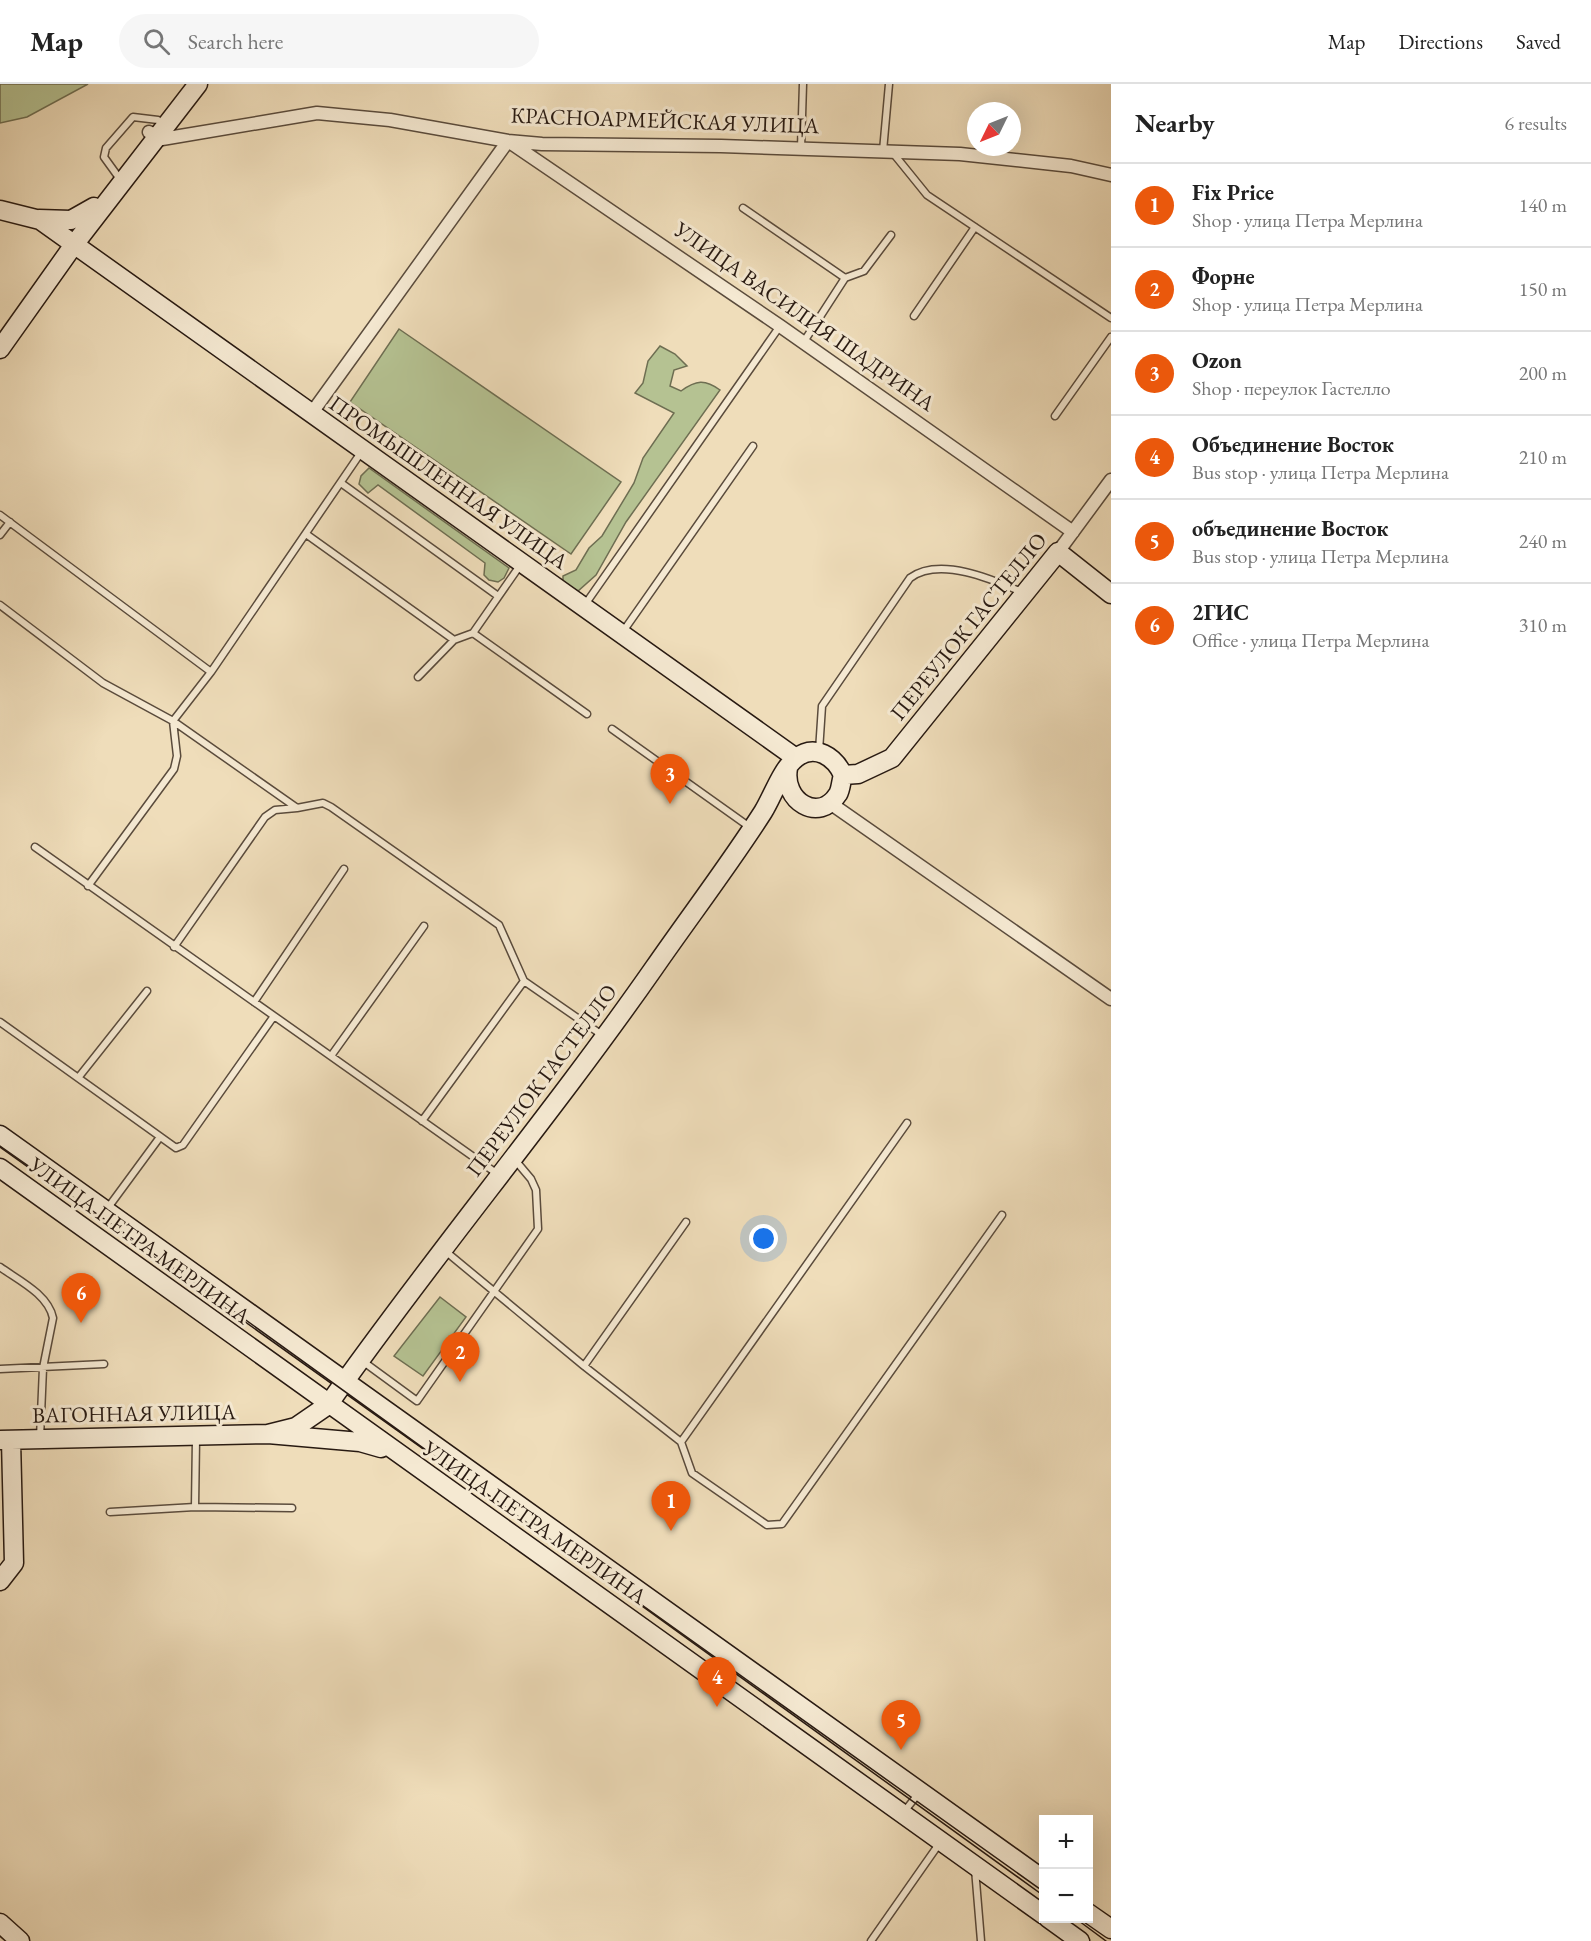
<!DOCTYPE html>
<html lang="en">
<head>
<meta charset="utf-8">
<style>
  body { margin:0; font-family:"EB Garamond",serif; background:#f6f6f6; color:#222 }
  .controls { position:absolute; right:18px; bottom:18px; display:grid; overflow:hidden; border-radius:0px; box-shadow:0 6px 24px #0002 }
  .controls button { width:54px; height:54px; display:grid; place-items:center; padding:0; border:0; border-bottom:2px solid #e0e0e0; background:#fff; color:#222; font:30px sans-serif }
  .compass { position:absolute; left:967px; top:18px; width:54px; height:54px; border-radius:50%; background:#fff; box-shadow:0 6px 24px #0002; rotate:227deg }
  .you { position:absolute; left:764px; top:1155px; width:21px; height:21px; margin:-15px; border:4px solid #fff; border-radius:50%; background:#1a73e8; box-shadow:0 0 0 9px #1a73e833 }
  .badge { display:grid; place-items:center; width:39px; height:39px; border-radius:50%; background:#ea580c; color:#fff; font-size:20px; font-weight:700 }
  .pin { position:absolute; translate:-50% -50px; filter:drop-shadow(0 2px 3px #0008) }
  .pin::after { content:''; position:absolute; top:32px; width:21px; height:18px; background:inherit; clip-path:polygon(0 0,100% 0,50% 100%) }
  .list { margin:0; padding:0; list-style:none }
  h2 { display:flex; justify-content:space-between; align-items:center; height:78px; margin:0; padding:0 24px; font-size:26px }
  h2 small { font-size:20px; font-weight:400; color:#767676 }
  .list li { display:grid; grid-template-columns:39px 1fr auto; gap:18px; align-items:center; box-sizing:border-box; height:84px; padding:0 24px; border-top:2px solid #e0e0e0 }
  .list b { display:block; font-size:22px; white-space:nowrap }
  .list p { margin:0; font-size:20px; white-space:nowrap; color:#767676 }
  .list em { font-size:20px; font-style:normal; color:#767676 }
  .icon { flex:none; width:33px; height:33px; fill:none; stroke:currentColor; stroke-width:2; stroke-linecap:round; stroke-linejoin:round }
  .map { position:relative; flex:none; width:1111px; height:1857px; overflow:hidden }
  header { display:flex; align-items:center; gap:36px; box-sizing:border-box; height:84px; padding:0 30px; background:#fff; border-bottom:2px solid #e0e0e0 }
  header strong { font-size:28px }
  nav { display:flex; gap:33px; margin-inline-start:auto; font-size:21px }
  .search { width:420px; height:54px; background:#f6f6f6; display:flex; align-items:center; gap:15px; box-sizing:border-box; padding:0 21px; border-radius:33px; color:#767676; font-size:22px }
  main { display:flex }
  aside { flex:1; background:#fff }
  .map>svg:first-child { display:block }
  .green { fill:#b5c292; stroke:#6e6e52; stroke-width:1.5 }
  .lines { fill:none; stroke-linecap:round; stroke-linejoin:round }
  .lane-casing { stroke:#5a4b3c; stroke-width:9 }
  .street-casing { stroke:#5a4b3c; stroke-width:15 }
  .secondary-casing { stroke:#281a12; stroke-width:21 }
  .lane { stroke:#f5e9d2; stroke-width:6 }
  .street { stroke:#f5e9d2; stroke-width:12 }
  .secondary { stroke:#f5e9d2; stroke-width:18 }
  .tram { stroke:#281a12; stroke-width:1.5 }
  .labels { text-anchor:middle; stroke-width:6; stroke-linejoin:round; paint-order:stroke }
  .street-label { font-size:22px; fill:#281a12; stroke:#f5e9d2 }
</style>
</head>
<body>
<header>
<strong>Map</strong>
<div class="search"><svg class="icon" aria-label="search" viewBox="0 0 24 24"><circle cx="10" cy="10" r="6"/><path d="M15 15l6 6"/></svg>Search here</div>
<nav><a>Map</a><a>Directions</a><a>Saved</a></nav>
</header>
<main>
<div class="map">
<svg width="1111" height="1857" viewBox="0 0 1111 1857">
  <rect width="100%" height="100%" fill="#efddba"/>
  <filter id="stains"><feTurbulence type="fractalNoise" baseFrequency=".00333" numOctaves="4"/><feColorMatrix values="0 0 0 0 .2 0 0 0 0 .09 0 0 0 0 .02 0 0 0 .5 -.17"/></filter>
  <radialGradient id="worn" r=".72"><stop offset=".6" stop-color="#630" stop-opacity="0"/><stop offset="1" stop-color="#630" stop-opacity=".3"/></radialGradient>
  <!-- green -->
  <path class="green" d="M 0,0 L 88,0 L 27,33 L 0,39 Z
    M 399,245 L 621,398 L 571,470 L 350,318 Z
    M 660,262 L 675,270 L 687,282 L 674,286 L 670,302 L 681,307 C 696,296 705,295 720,306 L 626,438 L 596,491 L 578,507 L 563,499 L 563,492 L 576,486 L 589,464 L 602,452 L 634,399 L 643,374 L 674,329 L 635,309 L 643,299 L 648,277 Z
    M 369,384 L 509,484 L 504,494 L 498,498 L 489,496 L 484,491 L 485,479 L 378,401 L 368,409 L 359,400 L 361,392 Z
    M 440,1213 L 466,1233 L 423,1292 L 394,1272 Z"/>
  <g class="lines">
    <defs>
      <path id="lane" d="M 801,64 L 803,0
        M 883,67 L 889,0
        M 893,69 L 927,111 L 1111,234
        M 117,91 L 104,73 L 106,64 L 133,33 L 158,36
        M 743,124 L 845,194 L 803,259
        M 845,194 L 864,187 L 891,151
        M 914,232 L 975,143
        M 1055,332 L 1111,253
        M 341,399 L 498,512
        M 0,431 L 211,588
        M 306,450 L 454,556 L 473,549
        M 0,451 L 10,438
        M 521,480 L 473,549 L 587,630
        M 0,521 L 103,599 L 173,637 L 297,724 L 323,719 L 331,723 L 499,841 L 524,897 L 422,1037
        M 584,522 L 780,242
        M 622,549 L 753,362
        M 418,593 L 454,556
        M 612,645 L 751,744
        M 819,667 L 822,622 L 910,494 C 940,472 994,496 1024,509
        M 35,763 L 499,1091
        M 88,802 L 174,685 L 177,672 L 173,637 L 211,588 L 362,367
        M 174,863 L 265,733 L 275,726 L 297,724
        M 524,897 L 602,951
        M 254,918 L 344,785
        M 0,938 L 176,1064 L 183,1061 L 274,932
        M 331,972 L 424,842
        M 78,994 L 147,907
        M 107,1125 L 160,1053
        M 444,1166 L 584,1282 L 686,1138
        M 0,1183 C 18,1196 48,1210 53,1234 L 43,1284 L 40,1354
        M 361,1276 L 417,1317 L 538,1145 L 536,1106 L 531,1095 L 515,1076
        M 584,1282 L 681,1358 L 907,1039
        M 0,1285 L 104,1280
        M 681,1358 L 692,1389 L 767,1441 L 782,1440 L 1002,1131
        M 195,1423 L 292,1424
        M 110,1428 L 195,1423 L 196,1355
        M 903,1729 L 919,1709
        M 975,1785 L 981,1857
        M 871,1857 L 939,1760"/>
      <path id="street" d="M 149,48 L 162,55 L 317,29 L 390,36 L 508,57 L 542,60 L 721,62 L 960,70 L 1071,82 L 1111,91
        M 311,330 L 508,57 L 780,242 L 1073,448
        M 1058,468 L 1111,396
        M 830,719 L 1111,915"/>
      <path id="secondary" d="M 0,126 L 40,136 L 796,674
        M 39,135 L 71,136 L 94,123
        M 0,265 L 73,162 L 198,0
        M 843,691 L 858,690 L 892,674 L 1058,468 L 1111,510
        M 0,1051 L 1044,1796
        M 0,1084 L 1044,1831
        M 268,1350 L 296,1343 L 328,1321 C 432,1173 550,1033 654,884 C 690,832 729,781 763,728 C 773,712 781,686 796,674 C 815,659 835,673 843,691 C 841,697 841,705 838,710 C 819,740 782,717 788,684
        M 0,1356 L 268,1350 L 360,1358 L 381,1364
        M 0,1497 L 14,1479 L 11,1356
        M 1088,1829 L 1111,1845
        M 1048,1834 L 1080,1857
        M 0,1839 L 20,1857"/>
    </defs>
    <!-- lane casing -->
    <use href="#lane" class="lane-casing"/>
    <!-- street casing -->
    <use href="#street" class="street-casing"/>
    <!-- secondary casing -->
    <use href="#secondary" class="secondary-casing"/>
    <!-- lane -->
    <use href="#lane" class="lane"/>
    <!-- street -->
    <use href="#street" class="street"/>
    <!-- secondary -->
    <use href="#secondary" class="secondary"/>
    <!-- tram -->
    <path class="tram" d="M 0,1062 L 157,1172 L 1044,1812
      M 1075,1834 L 1106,1857"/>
  </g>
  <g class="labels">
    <!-- street labels -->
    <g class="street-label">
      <text transform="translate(665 36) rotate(2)" y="8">КРАСНОАРМЕЙСКАЯ УЛИЦА</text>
      <text transform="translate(805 232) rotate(35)" y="8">УЛИЦА ВАСИЛИЯ ШАДРИНА</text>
      <text transform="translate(449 398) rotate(35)" y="8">ПРОМЫШЛЕННАЯ УЛИЦА</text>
      <text transform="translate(968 542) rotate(-51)" y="8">ПЕРЕУЛОК ГАСТЕЛЛО</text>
      <text transform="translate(541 996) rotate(-53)" y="8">ПЕРЕУЛОК ГАСТЕЛЛО</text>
      <text transform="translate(140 1156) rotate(36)" y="8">УЛИЦА ПЕТРА МЕРЛИНА</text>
      <text transform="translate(134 1329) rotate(-1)" y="8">ВАГОННАЯ УЛИЦА</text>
      <text transform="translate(535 1438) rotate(35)" y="8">УЛИЦА ПЕТРА МЕРЛИНА</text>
    </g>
  </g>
  <rect width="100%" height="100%" filter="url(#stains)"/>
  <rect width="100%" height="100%" fill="url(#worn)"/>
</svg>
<div class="controls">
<button>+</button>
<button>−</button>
</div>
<svg class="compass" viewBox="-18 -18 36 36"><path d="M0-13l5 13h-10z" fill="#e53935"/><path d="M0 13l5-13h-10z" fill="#767676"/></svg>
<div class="you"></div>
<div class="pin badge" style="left:671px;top:1447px">1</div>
<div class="pin badge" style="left:460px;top:1298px">2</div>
<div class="pin badge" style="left:670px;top:720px">3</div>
<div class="pin badge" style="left:717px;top:1623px">4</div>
<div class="pin badge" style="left:901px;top:1666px">5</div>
<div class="pin badge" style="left:81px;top:1239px">6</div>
</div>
<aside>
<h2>Nearby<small>6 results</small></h2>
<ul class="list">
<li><span class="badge">1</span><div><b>Fix Price</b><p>Shop · улица Петра Мерлина</p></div><em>140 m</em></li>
<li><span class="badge">2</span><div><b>Форне</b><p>Shop · улица Петра Мерлина</p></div><em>150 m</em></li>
<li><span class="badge">3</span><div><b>Ozon</b><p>Shop · переулок Гастелло</p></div><em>200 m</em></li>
<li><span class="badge">4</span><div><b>Объединение Восток</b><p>Bus stop · улица Петра Мерлина</p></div><em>210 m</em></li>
<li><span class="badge">5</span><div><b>объединение Восток</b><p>Bus stop · улица Петра Мерлина</p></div><em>240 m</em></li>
<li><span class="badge">6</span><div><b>2ГИС</b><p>Office · улица Петра Мерлина</p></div><em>310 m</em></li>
</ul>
</aside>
</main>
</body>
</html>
